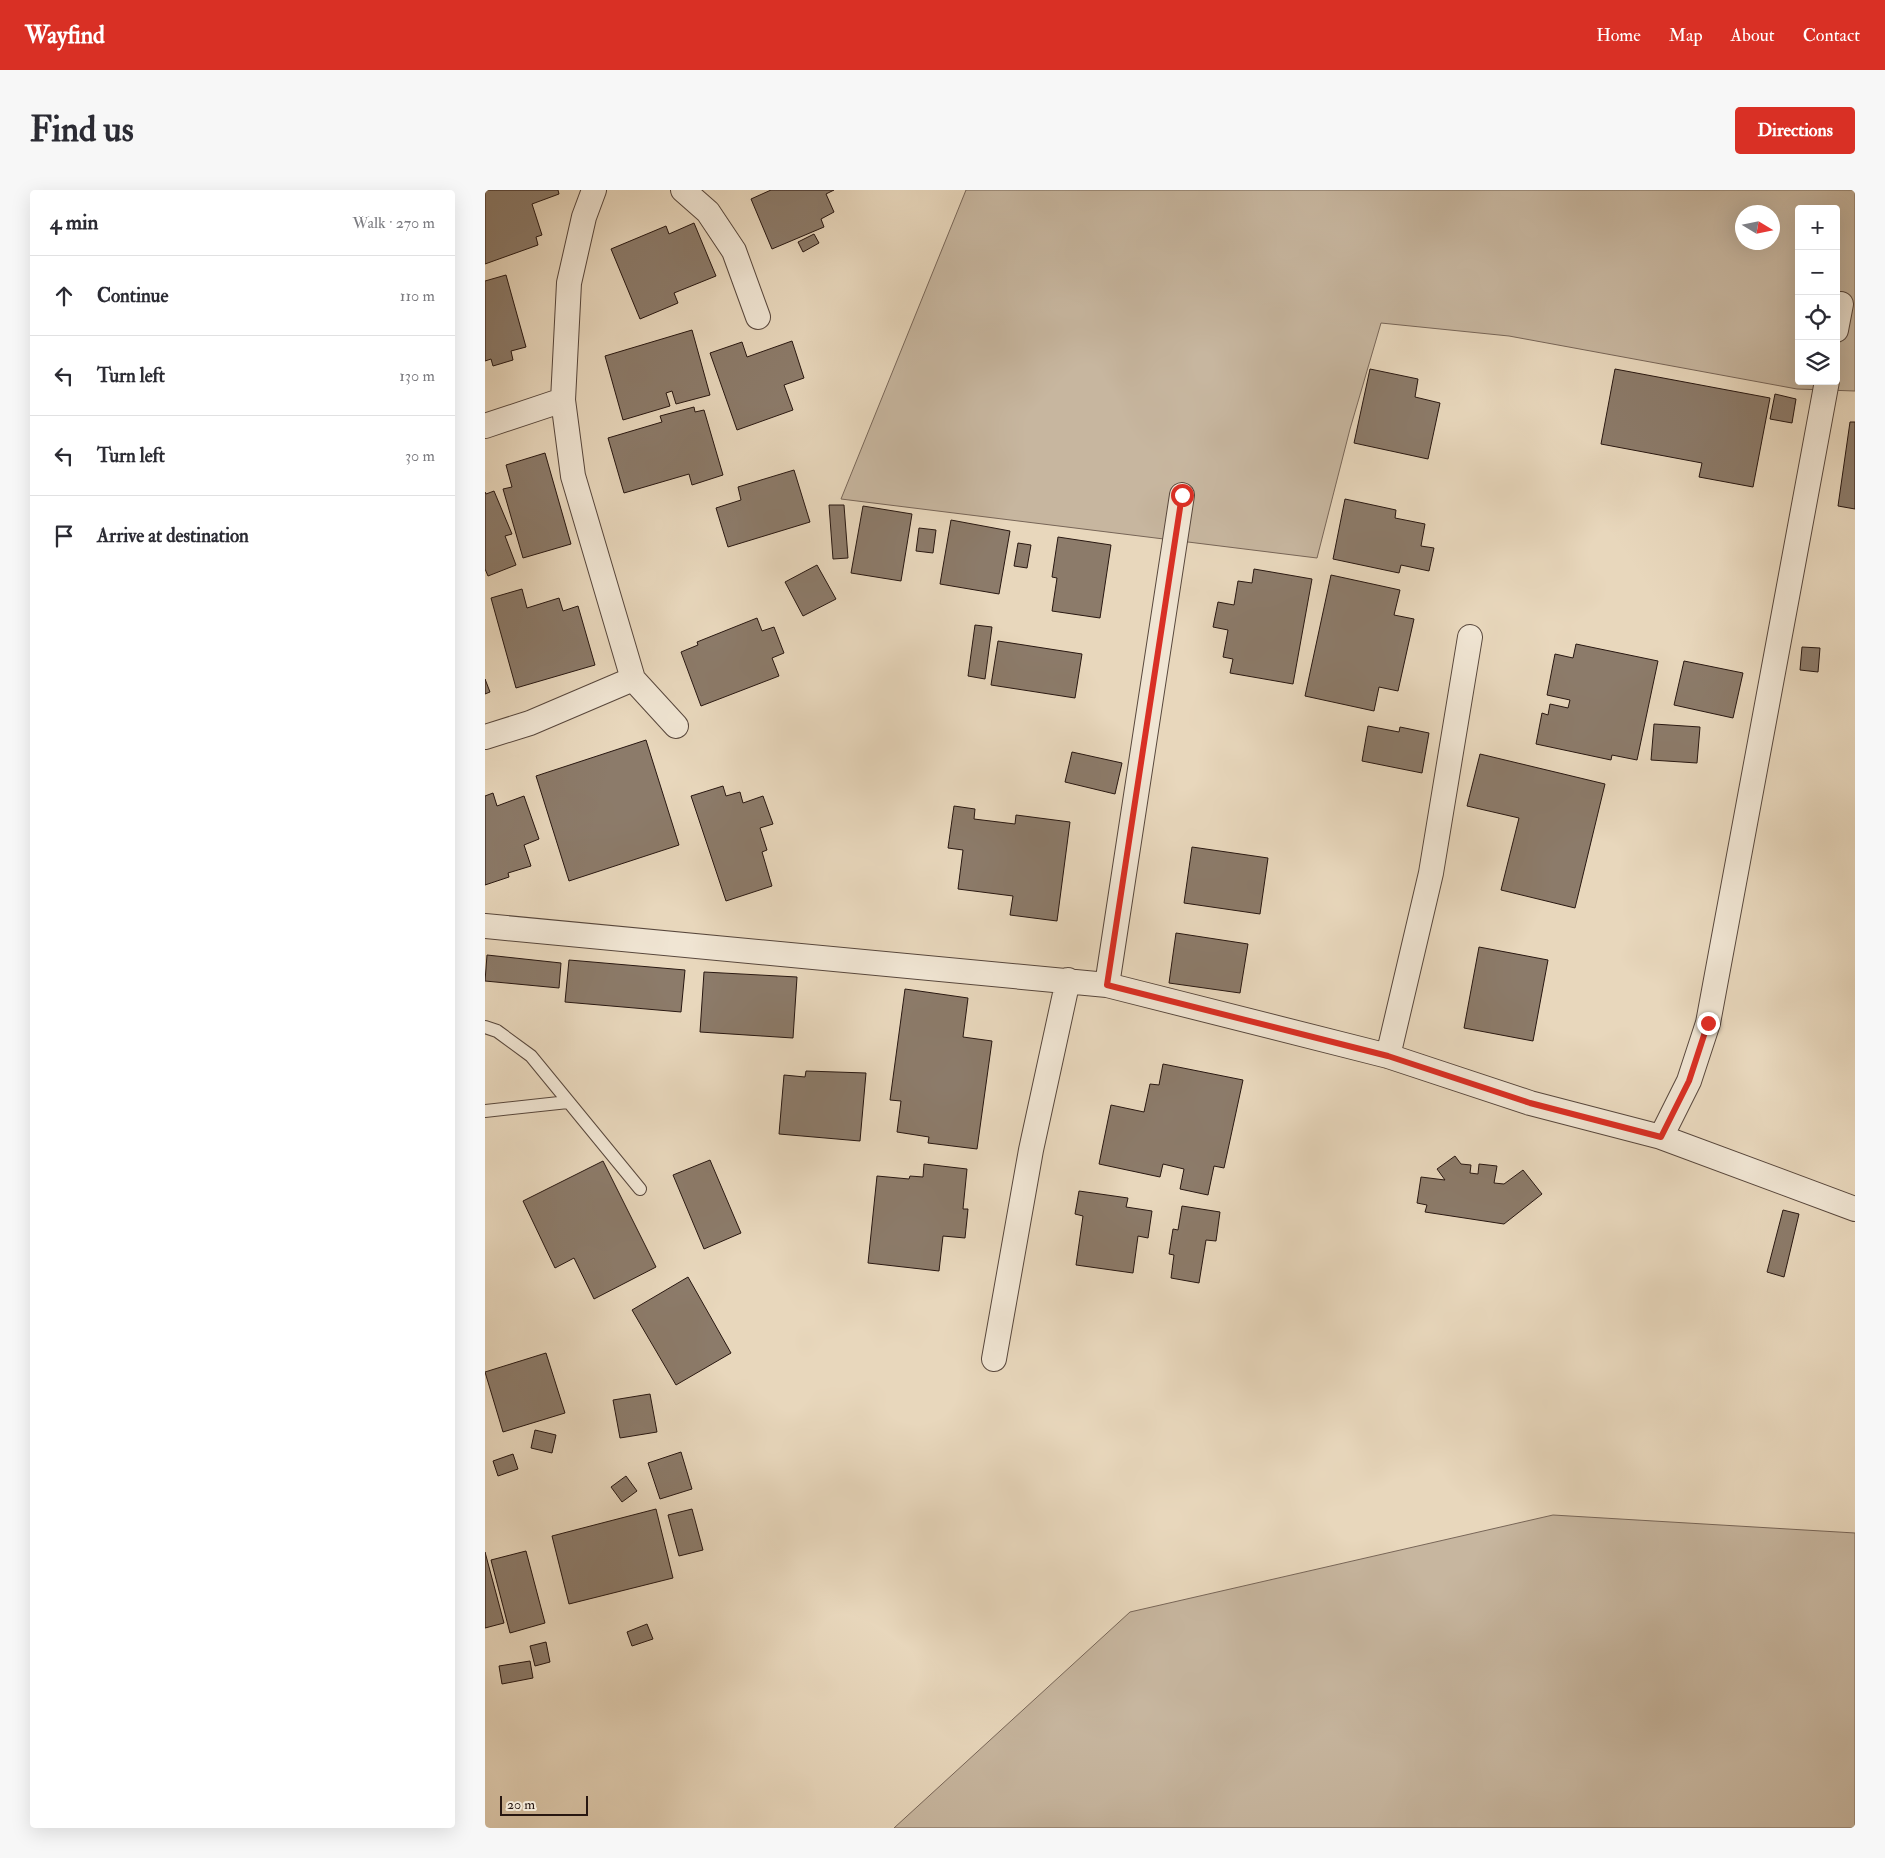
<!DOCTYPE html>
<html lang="en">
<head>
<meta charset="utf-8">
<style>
  body { margin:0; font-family:"IM FELL Double Pica",serif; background:#f7f7f7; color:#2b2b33 }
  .controls { position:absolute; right:15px; top:15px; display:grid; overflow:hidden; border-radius:5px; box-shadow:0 5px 20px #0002 }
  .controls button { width:45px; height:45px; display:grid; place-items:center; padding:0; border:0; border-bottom:1px solid #e1e1e2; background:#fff; color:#2b2b33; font:25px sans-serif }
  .compass { position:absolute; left:1250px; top:15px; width:45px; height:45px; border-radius:50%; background:#fff; box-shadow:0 5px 20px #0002; rotate:100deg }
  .scale { position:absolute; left:15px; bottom:12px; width:88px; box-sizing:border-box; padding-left:5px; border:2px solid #281711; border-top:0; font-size:14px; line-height:18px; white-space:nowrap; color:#281711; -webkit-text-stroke:4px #f0e5d3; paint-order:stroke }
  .stop { position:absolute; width:15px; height:15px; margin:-11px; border:4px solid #d93025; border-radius:50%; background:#fff }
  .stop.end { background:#d93025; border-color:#fff; box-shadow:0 1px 5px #0008 }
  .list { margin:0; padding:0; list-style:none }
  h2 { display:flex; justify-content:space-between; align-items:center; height:65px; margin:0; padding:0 20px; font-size:21px }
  h2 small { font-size:16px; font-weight:400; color:#7c7c81 }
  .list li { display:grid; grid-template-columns:32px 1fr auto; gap:15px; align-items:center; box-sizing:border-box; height:80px; padding:0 20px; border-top:1px solid #e1e1e2 }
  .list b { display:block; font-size:19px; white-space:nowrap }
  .list em { font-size:16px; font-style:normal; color:#7c7c81 }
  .icon { flex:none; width:28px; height:28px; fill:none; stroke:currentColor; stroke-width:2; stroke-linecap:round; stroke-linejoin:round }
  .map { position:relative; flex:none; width:1370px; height:1638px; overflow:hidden; border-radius:5px }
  header { display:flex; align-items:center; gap:30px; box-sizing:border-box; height:70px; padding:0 25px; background:#d93025; color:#fff }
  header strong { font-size:24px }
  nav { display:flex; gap:28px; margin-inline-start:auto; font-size:18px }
  .intro { display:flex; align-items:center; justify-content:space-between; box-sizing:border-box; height:120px; padding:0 30px }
  h1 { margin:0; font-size:35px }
  .button { padding:12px 22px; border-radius:5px; background:#d93025; color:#fff; font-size:18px; font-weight:700 }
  main { display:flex; gap:30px; padding:0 30px }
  aside { flex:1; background:#fff; border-radius:5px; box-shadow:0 5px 20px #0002 }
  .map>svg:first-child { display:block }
  .green { fill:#c7b69f; stroke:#786658; fill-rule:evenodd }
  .building { fill:#8c7b6a; stroke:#281711 }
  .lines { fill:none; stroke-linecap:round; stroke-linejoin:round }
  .lane-casing { stroke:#58473c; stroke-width:14 }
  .street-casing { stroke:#58473c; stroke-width:26 }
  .lane { stroke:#f0e5d3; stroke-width:12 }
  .street { stroke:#f0e5d3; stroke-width:24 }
  .route { stroke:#d93025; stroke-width:6 }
</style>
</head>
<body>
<header>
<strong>Wayfind</strong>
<nav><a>Home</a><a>Map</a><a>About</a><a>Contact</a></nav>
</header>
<div class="intro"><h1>Find us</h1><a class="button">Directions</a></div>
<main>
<aside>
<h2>4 min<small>Walk · 270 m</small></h2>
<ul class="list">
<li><svg class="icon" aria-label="ahead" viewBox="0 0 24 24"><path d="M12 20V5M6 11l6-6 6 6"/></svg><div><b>Continue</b></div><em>110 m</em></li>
<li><svg class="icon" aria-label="left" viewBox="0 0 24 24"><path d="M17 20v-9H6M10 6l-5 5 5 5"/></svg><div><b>Turn left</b></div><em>130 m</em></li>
<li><svg class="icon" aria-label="left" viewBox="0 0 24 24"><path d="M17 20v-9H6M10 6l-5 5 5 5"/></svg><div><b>Turn left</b></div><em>30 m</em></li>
<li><svg class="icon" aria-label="arrive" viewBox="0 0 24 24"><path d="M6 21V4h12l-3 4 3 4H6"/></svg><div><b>Arrive at destination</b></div></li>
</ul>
</aside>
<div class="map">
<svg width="1370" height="1638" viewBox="0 0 1370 1638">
  <rect width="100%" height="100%" fill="#e8d7bc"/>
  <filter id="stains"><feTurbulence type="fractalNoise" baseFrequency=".004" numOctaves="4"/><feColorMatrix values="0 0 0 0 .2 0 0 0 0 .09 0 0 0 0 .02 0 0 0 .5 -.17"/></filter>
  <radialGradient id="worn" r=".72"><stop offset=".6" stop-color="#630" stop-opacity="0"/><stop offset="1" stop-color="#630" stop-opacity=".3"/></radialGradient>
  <!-- green -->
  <path class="green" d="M 481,0 L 1370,0 L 1370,201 L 1312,199 L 1024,146 L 896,133 L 865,239 L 832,368 L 356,309 ZM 1314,19 L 1351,19 L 1351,191 L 1314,191 ZM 1258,22 L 1288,22 L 1288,52 L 1258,52 Z
    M 1068,1325 L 1370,1343 L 1370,1638 L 409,1638 L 645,1422 Z"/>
  <!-- building -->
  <path class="building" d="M 0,0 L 73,0 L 74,4 L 47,14 L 57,45 L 51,47 L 53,55 L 0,74 Z
    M 286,0 L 349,0 L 341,4 L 349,22 L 336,29 L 339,37 L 287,59 L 266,9 Z
    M 209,33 L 231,86 L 189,103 L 193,113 L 155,129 L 126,59 L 181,36 L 184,44 Z
    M 329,44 L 334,53 L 318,62 L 313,52 Z
    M 21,85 L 41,157 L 26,161 L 28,170 L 8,176 L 6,169 L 0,171 L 0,91 Z
    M 207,140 L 225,205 L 191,214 L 187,201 L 181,203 L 185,216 L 138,230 L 120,166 Z
    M 307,151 L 319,188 L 299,195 L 308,220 L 252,240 L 225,163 L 257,152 L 262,167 Z
    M 885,179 L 933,189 L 930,207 L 955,213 L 943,269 L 869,253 Z
    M 1130,179 L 1285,208 L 1268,297 L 1214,287 L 1217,273 L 1116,254 Z
    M 1290,204 L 1311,209 L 1307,233 L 1285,229 Z
    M 209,217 L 210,222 L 219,220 L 238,285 L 207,295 L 204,284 L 139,303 L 123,248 L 177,232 L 175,226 Z
    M 1365,232 L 1370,232 L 1370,319 L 1353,316 Z
    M 60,263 L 86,354 L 38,368 L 18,299 L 27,297 L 21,275 Z
    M 309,280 L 325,332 L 243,357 L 231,318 L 256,310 L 253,297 Z
    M 9,301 L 27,344 L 20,346 L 31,375 L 3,386 L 0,379 L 0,302 L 1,304 Z
    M 860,309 L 911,320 L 910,328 L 940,334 L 936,356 L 949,358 L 944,381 L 916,375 L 914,383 L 848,369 Z
    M 344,315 L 359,315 L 363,368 L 348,369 Z
    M 378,316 L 427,324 L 416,391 L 366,383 Z
    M 466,330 L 525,341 L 514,404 L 455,394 Z
    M 434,338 L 451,340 L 448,363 L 431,361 Z
    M 573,347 L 626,355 L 615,428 L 567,421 L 572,388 L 567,387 Z
    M 533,353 L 546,355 L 542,378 L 529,376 Z
    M 332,375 L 351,409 L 318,426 L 300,392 Z
    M 769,379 L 827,389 L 808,494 L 745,483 L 748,469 L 738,467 L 743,440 L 728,437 L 733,412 L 749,415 L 753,391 L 767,393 Z
    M 846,385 L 915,400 L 909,425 L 929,429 L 913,501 L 894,497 L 889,521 L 820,506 Z
    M 37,399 L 42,418 L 74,408 L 78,421 L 93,416 L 110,475 L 31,498 L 6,408 Z
    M 272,428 L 277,441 L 289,437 L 299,463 L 287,468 L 294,486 L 216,516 L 196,462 L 213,455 L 212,452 Z
    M 490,435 L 507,437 L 500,489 L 483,486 Z
    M 513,451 L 597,464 L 590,508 L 506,495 Z
    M 1091,454 L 1173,471 L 1152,570 L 1127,565 L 1126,570 L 1051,554 L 1057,523 L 1063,525 L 1065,514 L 1083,518 L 1085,510 L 1062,505 L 1070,464 L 1088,468 Z
    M 1317,457 L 1335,458 L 1333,482 L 1315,480 Z
    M 1199,471 L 1258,483 L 1248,528 L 1189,515 Z
    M 0,489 L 5,502 L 0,504 Z
    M 1169,534 L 1215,537 L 1212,573 L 1166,570 Z
    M 883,536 L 914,542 L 915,537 L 944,543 L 937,583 L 877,571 Z
    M 161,550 L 194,655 L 84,691 L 51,586 Z
    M 587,562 L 637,573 L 630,604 L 580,592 Z
    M 995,564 L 1120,594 L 1090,718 L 1016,700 L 1034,628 L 982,616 Z
    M 238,596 L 241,606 L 255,602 L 258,613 L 278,606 L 288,634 L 275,638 L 282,660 L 277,662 L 287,696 L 241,711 L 206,606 Z
    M 8,603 L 12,616 L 39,606 L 54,649 L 39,655 L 46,676 L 23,683 L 24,687 L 0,695 L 0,606 Z
    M 469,616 L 490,619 L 489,629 L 530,634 L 531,625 L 585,632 L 572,731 L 525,725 L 528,706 L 473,699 L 478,660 L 463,658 Z
    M 707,657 L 783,668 L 775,724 L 699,713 Z
    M 691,743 L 763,754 L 755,803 L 684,793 Z
    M 994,757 L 1063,770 L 1048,851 L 979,838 Z
    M 2,765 L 76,773 L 74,798 L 0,791 Z
    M 84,770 L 200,780 L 196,822 L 80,812 Z
    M 219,782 L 312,787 L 308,848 L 215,842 Z
    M 420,799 L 483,808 L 478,847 L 507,851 L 492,959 L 443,953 L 444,947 L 412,942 L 416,911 L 405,910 Z
    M 678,874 L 758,890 L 739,978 L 729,976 L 723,1005 L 695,999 L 699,979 L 678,974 L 675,987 L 614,974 L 626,915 L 659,922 L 665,894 L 674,895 Z
    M 321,881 L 381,883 L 375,951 L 294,944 L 299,885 L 320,887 Z
    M 970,966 L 976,974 L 986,975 L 985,983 L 993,984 L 994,974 L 1012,976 L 1009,993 L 1019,994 L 1038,980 L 1057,1004 L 1019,1034 L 940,1022 L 942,1015 L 932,1013 L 936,987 L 960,990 L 952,979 Z
    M 225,970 L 256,1043 L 219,1059 L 188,985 Z
    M 118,971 L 171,1077 L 109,1109 L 89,1068 L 70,1078 L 38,1011 Z
    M 439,974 L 482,979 L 478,1019 L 483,1019 L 480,1048 L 458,1046 L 454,1081 L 383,1073 L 392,986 L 424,989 L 425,986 L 438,987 Z
    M 594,1001 L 643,1008 L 641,1017 L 667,1021 L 663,1048 L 653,1046 L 648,1083 L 591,1075 L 598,1026 L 590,1024 Z
    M 697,1016 L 735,1022 L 731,1051 L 721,1050 L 714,1093 L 686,1088 L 689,1065 L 684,1064 L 688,1039 L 693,1040 Z
    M 1298,1020 L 1314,1024 L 1299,1087 L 1282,1082 Z
    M 203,1087 L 246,1163 L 191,1195 L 147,1120 Z
    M 61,1163 L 80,1223 L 18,1242 L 0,1182 Z
    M 165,1204 L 172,1242 L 135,1248 L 128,1210 Z
    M 50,1240 L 71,1245 L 67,1263 L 46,1258 Z
    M 196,1262 L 207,1299 L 175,1309 L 163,1273 Z
    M 28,1264 L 33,1279 L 13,1286 L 8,1271 Z
    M 141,1286 L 152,1301 L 137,1312 L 126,1297 Z
    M 171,1319 L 188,1388 L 84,1414 L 67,1346 Z
    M 207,1319 L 218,1360 L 194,1366 L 183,1325 Z
    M 41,1361 L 60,1433 L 25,1443 L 6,1370 Z
    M 0,1362 L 19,1433 L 0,1438 Z
    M 162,1434 L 168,1449 L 147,1456 L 142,1442 Z
    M 61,1452 L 65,1472 L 50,1476 L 45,1456 Z
    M 45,1471 L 48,1488 L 17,1494 L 14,1476 Z"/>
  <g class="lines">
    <defs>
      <path id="lane" d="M 0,837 L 12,841 L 46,866 L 155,999
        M 0,921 L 83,912"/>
      <path id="street" d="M 109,0 L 99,27 L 84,93 L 78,210 L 88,286 L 148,489 L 191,536
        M 198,0 L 223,22 L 249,61 L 273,127
        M 1351,140 L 1356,114
        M 0,236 L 78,210
        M 0,547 L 45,533 L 148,489
        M 0,736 L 622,795 L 903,866 L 1045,913 L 1176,947 L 1370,1019
        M 622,795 L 697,305
        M 903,866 L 946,683 L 985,447
        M 1176,947 L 1204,891 L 1223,833 L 1342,191
        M 509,1169 L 546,960 L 583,790"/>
    </defs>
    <!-- lane casing -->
    <use href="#lane" class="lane-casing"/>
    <!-- street casing -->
    <use href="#street" class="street-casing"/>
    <!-- lane -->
    <use href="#lane" class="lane"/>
    <!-- street -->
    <use href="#street" class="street"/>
  </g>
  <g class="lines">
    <!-- route -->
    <path class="route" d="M 697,305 L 622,795 L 903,866 L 1045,913 L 1176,947 L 1204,891 L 1223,833"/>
  </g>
  <rect width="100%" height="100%" filter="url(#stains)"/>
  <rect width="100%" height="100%" fill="url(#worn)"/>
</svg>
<div class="controls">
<button>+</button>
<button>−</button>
<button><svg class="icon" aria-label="locate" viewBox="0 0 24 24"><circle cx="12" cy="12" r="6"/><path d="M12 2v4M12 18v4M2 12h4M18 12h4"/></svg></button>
<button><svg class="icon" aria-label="layers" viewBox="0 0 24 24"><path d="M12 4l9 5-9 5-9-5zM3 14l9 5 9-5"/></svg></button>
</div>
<svg class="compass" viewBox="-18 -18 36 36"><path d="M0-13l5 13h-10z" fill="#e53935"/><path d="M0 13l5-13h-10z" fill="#7c7c81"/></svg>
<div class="scale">20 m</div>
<div class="stop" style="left:697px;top:305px"></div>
<div class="stop end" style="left:1223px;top:833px"></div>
</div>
</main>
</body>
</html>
